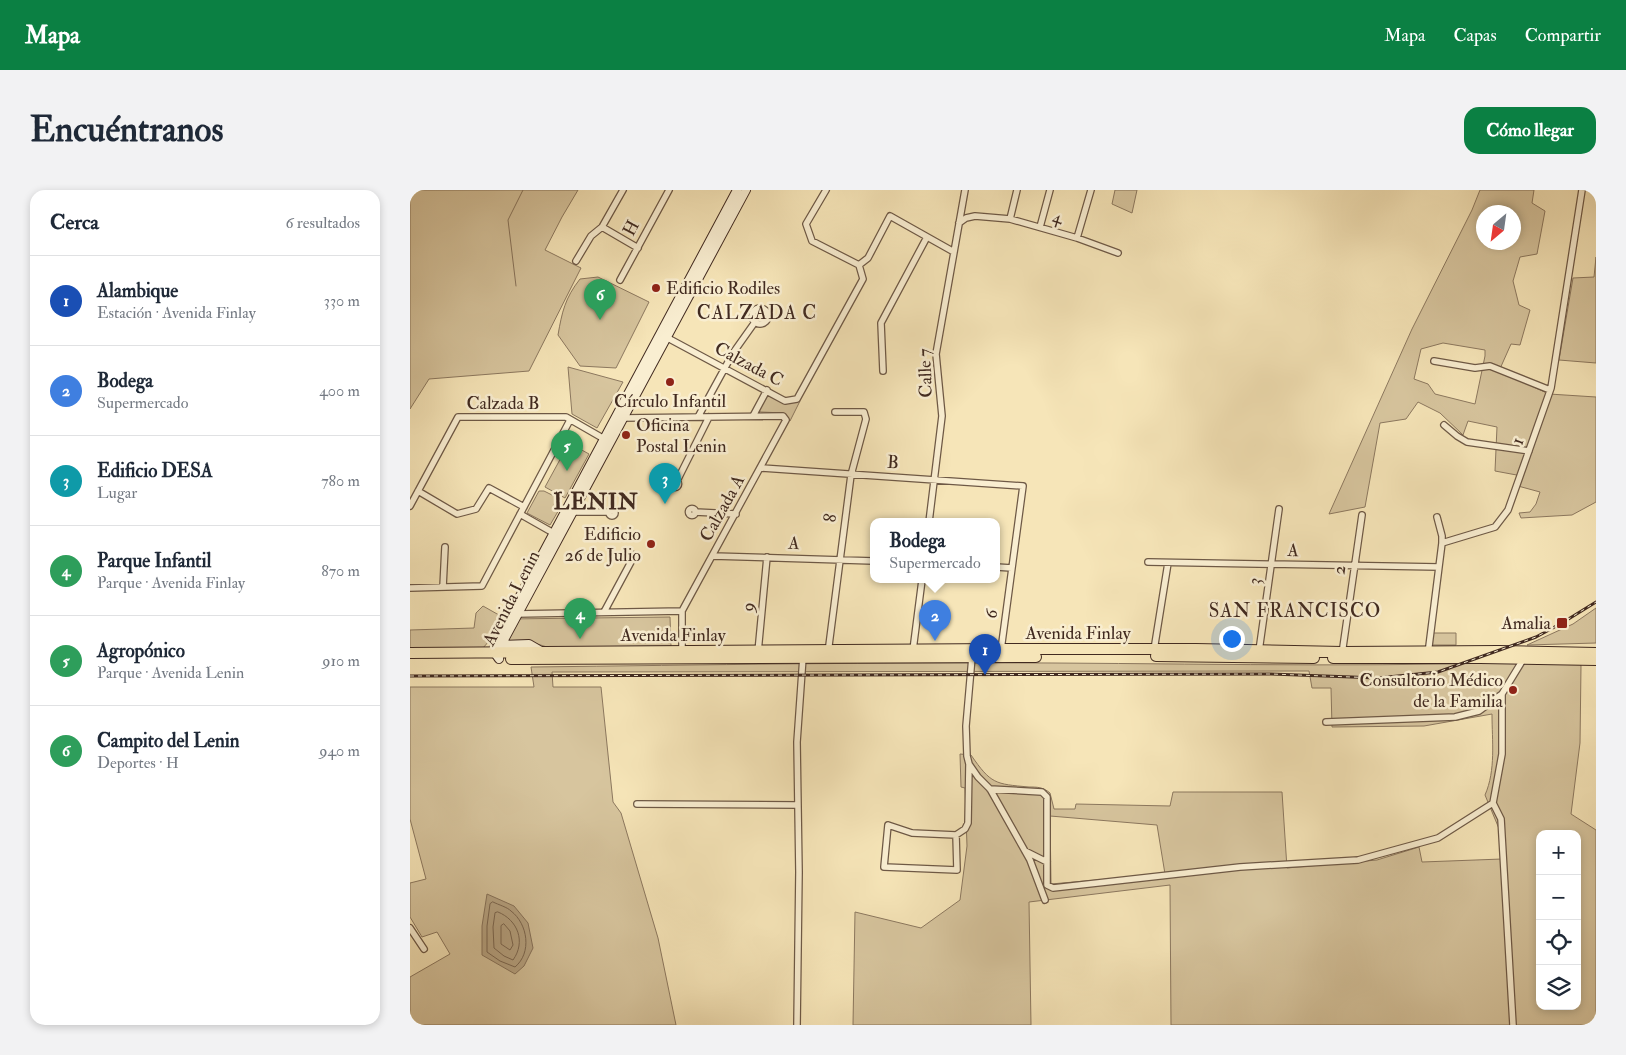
<!DOCTYPE html>
<html lang="es">
<head>
<meta charset="utf-8">
<style>
  body { margin:0; font-family:"IM FELL Double Pica",serif; background:#f2f2f3; color:#1f2937 }
  .controls { position:absolute; right:15px; bottom:15px; display:grid; overflow:hidden; border-radius:10px; box-shadow:0 2px 8px #0003 }
  .controls button { width:45px; height:45px; display:grid; place-items:center; padding:0; border:0; border-bottom:1px solid #e0e1e3; background:#fff; color:#1f2937; font:25px sans-serif }
  .compass { position:absolute; left:1066px; top:15px; width:45px; height:45px; border-radius:50%; background:#fff; box-shadow:0 2px 8px #0003; rotate:209deg }
  .you { position:absolute; left:821px; top:448px; width:18px; height:18px; margin:-12px; border:4px solid #fff; border-radius:50%; background:#1a73e8; box-shadow:0 0 0 8px #1a73e833 }
  .badge { display:grid; place-items:center; width:32px; height:32px; border-radius:50%; background:#0b8043; color:#fff; font-size:16px; font-weight:700 }
  .pin { position:absolute; translate:-50% -41px; filter:drop-shadow(0 1px 2px #0008) }
  .pin::after { content:''; position:absolute; top:26px; width:18px; height:15px; background:inherit; clip-path:polygon(0 0,100% 0,50% 100%) }
  .popup { position:absolute; left:460px; top:328px; width:130px; height:65px; box-sizing:border-box; display:grid; place-content:center; border-radius:10px; background:#fff; filter:drop-shadow(0 1px 4px #0005); font-size:16px; white-space:nowrap; color:#747a83 }
  .popup b { font-size:19px; color:#1f2937 }
  .popup::after { content:''; position:absolute; left:50%; top:100%; margin-left:-10px; border:10px solid transparent; border-top-color:#fff }
  .list { margin:0; padding:0; list-style:none }
  h2 { display:flex; justify-content:space-between; align-items:center; height:65px; margin:0; padding:0 20px; font-size:21px }
  h2 small { font-size:16px; font-weight:400; color:#747a83 }
  .list li { display:grid; grid-template-columns:32px 1fr auto; gap:15px; align-items:center; box-sizing:border-box; height:90px; padding:0 20px; border-top:1px solid #e0e1e3 }
  .list b { display:block; font-size:19px; white-space:nowrap }
  .list p { margin:0; font-size:16px; white-space:nowrap; color:#747a83 }
  .list em { font-size:16px; font-style:normal; color:#747a83 }
  .icon { flex:none; width:28px; height:28px; fill:none; stroke:currentColor; stroke-width:2; stroke-linecap:round; stroke-linejoin:round }
  .map { position:relative; flex:none; width:1186px; height:835px; overflow:hidden; border-radius:15px }
  header { display:flex; align-items:center; gap:30px; box-sizing:border-box; height:70px; padding:0 25px; background:#0b8043; color:#fff }
  header strong { font-size:24px }
  nav { display:flex; gap:28px; margin-inline-start:auto; font-size:18px }
  .intro { display:flex; align-items:center; justify-content:space-between; box-sizing:border-box; height:120px; padding:0 30px }
  h1 { margin:0; font-size:35px }
  .button { padding:12px 22px; border-radius:15px; background:#0b8043; color:#fff; font-size:18px; font-weight:700 }
  main { display:flex; gap:30px; padding:0 30px }
  aside { flex:1; background:#fff; border-radius:15px; box-shadow:0 2px 8px #0003 }
  .map>svg:first-child { display:block }
  .green { fill:#d7c59e; stroke:#8c785f; fill-rule:evenodd }
  .water { fill:#b8a584; stroke:#88745c }
  .lines { fill:none; stroke-linecap:round; stroke-linejoin:round }
  .shore { stroke:#7c6852; stroke-width:1 }
  .stream { stroke:#88745c; stroke-width:1 }
  .street-casing { stroke:#6e5946; stroke-width:8 }
  .secondary-casing { stroke:#412a20; stroke-width:10 }
  .highway-casing { stroke:#412a20; stroke-width:12 }
  .street { stroke:#f9eed1; stroke-width:5.5 }
  .secondary { stroke:#f9eed1; stroke-width:8 }
  .highway { stroke:#f6e5b8; stroke-width:10 }
  .rail-casing { stroke:#412a20; stroke-width:3 }
  .rail { stroke:#f9eed1; stroke-width:1; stroke-dasharray:4; stroke-linecap:butt }
  .poi-dot { fill:#8f2418; stroke:#f9eed1; stroke-width:2 }
  .labels { text-anchor:middle; stroke-width:5; stroke-linejoin:round; paint-order:stroke }
  .street-label { font-size:18px; fill:#412a20; stroke:#f9eed1 }
  .poi-label { font-size:18px; fill:#412a20; stroke:#f9eed1; text-anchor:end }
  .neighbourhood-label { font-size:19px; letter-spacing:1px; fill:#412a20; stroke:#f9eed1 }
  .district-label { font-size:22px; font-weight:bold; letter-spacing:1px; fill:#412a20; stroke:#f9eed1 }
</style>
</head>
<body>
<header>
<strong>Mapa</strong>
<nav><a>Mapa</a><a>Capas</a><a>Compartir</a></nav>
</header>
<div class="intro"><h1>Encuéntranos</h1><a class="button">Cómo llegar</a></div>
<main>
<aside>
<h2>Cerca<small>6 resultados</small></h2>
<ul class="list">
<li><span class="badge" style="background:#1a4fb4">1</span><div><b>Alambique</b><p>Estación · Avenida Finlay</p></div><em>330 m</em></li>
<li><span class="badge" style="background:#3f7fe0">2</span><div><b>Bodega</b><p>Supermercado</p></div><em>400 m</em></li>
<li><span class="badge" style="background:#0f9aa8">3</span><div><b>Edificio DESA</b><p>Lugar</p></div><em>780 m</em></li>
<li><span class="badge" style="background:#2e9e5b">4</span><div><b>Parque Infantil</b><p>Parque · Avenida Finlay</p></div><em>870 m</em></li>
<li><span class="badge" style="background:#2e9e5b">5</span><div><b>Agropónico</b><p>Parque · Avenida Lenin</p></div><em>910 m</em></li>
<li><span class="badge" style="background:#2e9e5b">6</span><div><b>Campito del Lenin</b><p>Deportes · H</p></div><em>940 m</em></li>
</ul>
</aside>
<div class="map">
<svg width="1186" height="835" viewBox="0 0 1186 835">
  <rect width="100%" height="100%" fill="#f6e5b8"/>
  <filter id="stains"><feTurbulence type="fractalNoise" baseFrequency=".004" numOctaves="4"/><feColorMatrix values="0 0 0 0 .2 0 0 0 0 .09 0 0 0 0 .02 0 0 0 .5 -.17"/></filter>
  <radialGradient id="worn" r=".72"><stop offset=".6" stop-color="#630" stop-opacity="0"/><stop offset="1" stop-color="#630" stop-opacity=".3"/></radialGradient>
  <!-- green -->
  <path class="green" d="M 0,0 L 168,0 L 152,27 L 135,60 L 171,78 L 119,181 L 19,189 L 0,219 Z
    M 705,0 L 727,0 L 722,23 L 702,14 Z
    M 1070,0 L 1124,0 L 1122,13 L 1135,21 L 1127,64 L 1110,67 L 1103,91 L 1109,115 L 1120,120 L 1110,155 L 1101,154 L 1089,181 L 1139,204 L 1186,207 L 1186,312 L 1162,325 L 1111,328 L 1109,323 L 1120,322 L 1126,314 L 1130,302 L 1108,296 L 1112,286 L 1085,281 L 1087,237 L 1058,231 L 1053,245 L 1030,223 L 1008,212 L 996,229 L 970,233 L 955,317 L 919,324 L 1002,139 L 1062,20 ZM 1074,22 L 1104,22 L 1104,52 L 1074,52 ZM 1033,153 L 1075,160 L 1075,166 L 1065,214 L 1025,204 L 1018,194 L 1004,189 L 1011,159 Z
    M 1186,67 L 1186,173 L 1149,170 L 1163,88 L 1184,87 Z
    M 188,87 L 239,112 L 206,178 L 170,176 L 148,145 C 152,122 155,108 170,89 Z
    M 158,177 L 213,192 L 187,238 L 162,224 Z
    M 357,205 L 375,214 L 390,211 L 380,231 L 374,223 L 351,222 L 349,221 Z
    M 159,253 L 179,264 L 155,308 L 135,297 Z
    M 129,301 L 134,301 L 148,308 L 144,315 L 150,318 L 140,335 L 117,323 Z
    M 73,416 L 96,429 L 260,427 L 261,456 L 137,457 L 121,452 L 79,451 L 73,458 L 0,458 L 0,440 L 64,438 L 66,423 Z
    M 1186,418 L 1186,453 L 1117,455 L 1163,434 Z
    M 1023,443 L 1046,443 L 1046,455 L 1021,455 Z
    M 1170,470 L 1171,476 L 1170,553 L 1161,624 L 1186,640 L 1186,835 L 761,835 L 760,695 L 619,712 L 621,835 L 443,835 L 445,722 L 511,738 L 550,710 L 557,656 L 555,598 L 551,597 L 550,564 L 561,565 C 581,594 585,594 619,597 C 627,597 633,597 640,603 L 644,619 L 665,619 L 666,614 L 760,616 L 763,602 L 872,602 L 877,678 L 967,670 L 1009,657 L 1012,672 L 1092,669 L 1090,641 L 1075,605 C 1086,580 1082,551 1082,524 L 1014,536 L 922,537 L 921,498 L 902,498 L 899,481 L 142,482 L 143,497 L 191,497 L 203,612 L 211,623 L 248,748 L 266,835 L 0,835 L 0,787 L 40,764 L 27,742 L 12,747 L 0,727 L 0,693 L 16,689 L 0,629 L 0,497 L 124,497 L 121,477 C 295,475 469,472 643,473 C 818,474 994,478 1170,470 ZM 640,626 L 747,635 L 755,684 L 641,694 ZM 1130,644 L 1167,644 L 1167,816 L 1130,816 Z"/>
  <!-- water -->
  <path class="water" d="M 77,704 L 104,716 L 118,733 L 123,758 L 114,776 L 105,784 L 72,765 L 72,736 Z"/>
  <g class="lines">
    <!-- shore -->
    <path class="shore" d="M 83,712 C 89,715 97,717 101,721 C 118,734 122,763 105,777 L 90,771 L 77,762 L 77,736 L 80,714 Z
      M 88,722 C 108,730 116,752 103,770 L 94,766 L 84,758 L 83,737 L 85,723 Z
      M 94,734 L 100,741 L 103,755 L 100,760 L 91,754 L 91,736 Z"/>
    <!-- stream -->
    <path class="stream" d="M 106,96 L 98,30 L 113,0"/>
    <defs>
      <path id="street" d="M 600,29 L 607,0
        M 549,33 L 556,28 L 565,26 L 600,29 L 667,48 L 708,63
        M 192,37 L 228,58
        M 630,37 L 640,0
        M 667,48 L 681,0
        M 166,71 L 181,46 L 192,37 L 213,0
        M 449,75 L 458,68 L 480,26 L 544,62
        M 210,90 L 259,0
        M342 126a8 8 0 1 1 16 0a8 8 0 1 1-16 0Z
        M 254,146 L 375,211 L 387,209 L 453,89 L 449,75 L 402,51 L 396,34 L 416,0
        M 1024,171 L 1065,178 L 1080,176 L 1140,200
        M 473,181 L 471,133 L 517,47
        M 343,226 L 357,200
        M 288,227 L 323,163 L 345,132
        M 212,228 L 373,226 L 376,230 L 272,421 L 272,463
        M 1034,235 L 1047,246 L 1057,252 L 1119,261
        M 351,278 L 613,296 L 591,460
        M261.5 294a3.5 3.5 0 1 1 7 0a3.5 3.5 0 1 1-7 0Z
        M 267,291 L 299,227
        M 8,301 L 47,324 L 66,319 L 79,298 L 114,317
        M 0,316 L 48,227 L 156,227 L 196,250
        M278.5 322a3.5 3.5 0 1 1 7 0a3.5 3.5 0 1 1-7 0Z
        M199 323a3 3 0 1 1 6 0a3 3 0 1 1-6 0Z
        M 163,322 L 199,322
        M 285,322 L 326,324
        M 110,324 L 147,345
        M 519,332 L 532,226 L 526,164 L 555,0
        M 1032,353 L 1085,337 L 1098,320 L 1141,198 L 1172,0
        M220.5 367a2.5 2.5 0 1 1 5 0a2.5 2.5 0 1 1-5 0Z
        M 303,366 L 464,371
        M 738,372 L 1029,377
        M 586,377 L 602,378
        M 33,397 L 35,357
        M 0,398 L 72,396 L 160,230
        M 194,422 L 222,370
        M 106,424 L 272,421
        M 503,460 L 512,390
        M 744,460 L 758,373
        M 849,461 L 869,319
        M 348,462 L 357,367
        M 418,463 L 441,285 L 456,229 L 454,222 L 425,222
        M 932,464 L 952,325
        M 1018,464 L 1032,353 L 1032,346 L 1027,327
        M 562,467 L 556,536 L 557,566 L 559,574 L 568,587 L 580,599 L 620,670 L 635,710
        M 916,532 L 1045,527 L 1069,521 L 1092,504
        M 580,599 L 632,602 L 637,607 L 637,695 L 643,698 L 830,677 L 948,670 L 1028,648 L 1083,613 L 1092,564 L 1092,504 L 1114,468
        M 1083,613 L 1091,629 L 1103,835
        M 227,614 L 387,615
        M 546,645 L 547,680 L 474,677 L 478,635 L 502,643 L 546,645 L 555,639 L 558,633 L 559,574
        M 615,661 L 637,672
        M 0,738 L 14,759
        M 387,835 L 389,682 L 387,552 L 393,467"/>
      <path id="secondary" d="M 90,455 L 119,454 L 131,461
        M 89,467 L 95,448 L 336,0
        M 89,469 L 84,462 L 85,453 L 327,0"/>
      <path id="highway" d="M 0,463 L 591,459 L 786,459 L 932,462 L 1089,461 L 1186,463
        M 746,466 L 904,468
        M 923,468 L 1070,468 L 1186,470
        M 101,469 L 626,467"/>
    </defs>
    <!-- street casing -->
    <use href="#street" class="street-casing"/>
    <!-- secondary casing -->
    <use href="#secondary" class="secondary-casing"/>
    <!-- highway casing -->
    <use href="#highway" class="highway-casing"/>
    <!-- street -->
    <use href="#street" class="street"/>
    <!-- secondary -->
    <use href="#secondary" class="secondary"/>
    <!-- highway -->
    <use href="#highway" class="highway"/>
    <defs>
      <path id="rail" d="M 0,486 L 861,484 L 968,488 L 1028,482 L 1126,447 L 1152,433 L 1186,412"/>
    </defs>
    <!-- rail casing -->
    <use href="#rail" class="rail-casing"/>
    <!-- rail -->
    <use href="#rail" class="rail"/>
  </g>
  <!-- markers -->
  <g class="poi-dot">
    <circle cx="246" cy="98" r="5"/>
    <circle cx="260" cy="192" r="5"/>
    <circle cx="216" cy="245" r="5"/>
    <circle cx="241" cy="354" r="5"/>
    <rect x="1146" y="427" width="12" height="12" rx="2.5"/>
    <circle cx="1103" cy="500" r="5"/>
  </g>
  <g class="labels">
    <!-- street labels -->
    <g class="street-label">
      <text transform="translate(648 27) rotate(17)" y="6">4</text>
      <text transform="translate(221 38) rotate(-62)" y="6">H</text>
      <text transform="translate(339 174) rotate(28)" y="6">Calzada C</text>
      <text transform="translate(515 183) rotate(-92)" y="6">Calle 7</text>
      <text x="93" y="219">Calzada B</text>
      <text transform="translate(1107 251) rotate(-71)" y="6">1</text>
      <text transform="translate(483 272) rotate(3)" y="6">B</text>
      <text transform="translate(312 318) rotate(-61)" y="6">Calzada A</text>
      <text transform="translate(420 328) rotate(-82)" y="6">8</text>
      <text transform="translate(384 353) rotate(2)" y="6">A</text>
      <text transform="translate(883 360) rotate(1)" y="6">A</text>
      <text transform="translate(929 380) rotate(-82)" y="6">2</text>
      <text transform="translate(844 391) rotate(-82)" y="6">3</text>
      <text transform="translate(101 408) rotate(-63)" y="6">Avenida Lenin</text>
      <text transform="translate(338 417) rotate(-85)" y="6">9</text>
      <text transform="translate(581 424) rotate(-82)" y="6">6</text>
      <text x="668" y="449">Avenida Finlay</text>
      <text x="263" y="451">Avenida Finlay</text>
    </g>
    <!-- poi labels -->
    <g class="poi-label">
      <text x="256" y="104" text-anchor="start">Edificio Rodiles</text>
      <text x="260" y="217" text-anchor="middle">Círculo Infantil</text>
      <text x="226" y="241" text-anchor="start">Oficina<tspan x="226" dy="21">Postal Lenin</tspan></text>
      <text x="231" y="350">Edificio<tspan x="231" dy="21">26 de Julio</tspan></text>
      <text x="1141" y="439">Amalia</text>
      <text x="1093" y="496">Consultorio Médico<tspan x="1093" dy="21">de la Familia</tspan></text>
    </g>
    <!-- neighbourhood labels -->
    <g class="neighbourhood-label">
      <text x="347" y="129">CALZADA C</text>
      <text x="885" y="427">SAN FRANCISCO</text>
    </g>
    <!-- district labels -->
    <g class="district-label">
      <text x="186" y="319">LENIN</text>
    </g>
  </g>
  <rect width="100%" height="100%" filter="url(#stains)"/>
  <rect width="100%" height="100%" fill="url(#worn)"/>
</svg>
<div class="controls">
<button>+</button>
<button>−</button>
<button><svg class="icon" aria-label="locate" viewBox="0 0 24 24"><circle cx="12" cy="12" r="6"/><path d="M12 2v4M12 18v4M2 12h4M18 12h4"/></svg></button>
<button><svg class="icon" aria-label="layers" viewBox="0 0 24 24"><path d="M12 4l9 5-9 5-9-5zM3 14l9 5 9-5"/></svg></button>
</div>
<svg class="compass" viewBox="-18 -18 36 36"><path d="M0-13l5 13h-10z" fill="#e53935"/><path d="M0 13l5-13h-10z" fill="#747a83"/></svg>
<div class="you"></div>
<div class="pin badge" style="left:575px;top:485px;background:#1a4fb4">1</div>
<div class="pin badge" style="left:525px;top:451px;background:#3f7fe0">2</div>
<div class="popup"><b>Bodega</b>Supermercado</div>
<div class="pin badge" style="left:255px;top:314px;background:#0f9aa8">3</div>
<div class="pin badge" style="left:170px;top:449px;background:#2e9e5b">4</div>
<div class="pin badge" style="left:157px;top:281px;background:#2e9e5b">5</div>
<div class="pin badge" style="left:190px;top:130px;background:#2e9e5b">6</div>
</div>
</main>
</body>
</html>
